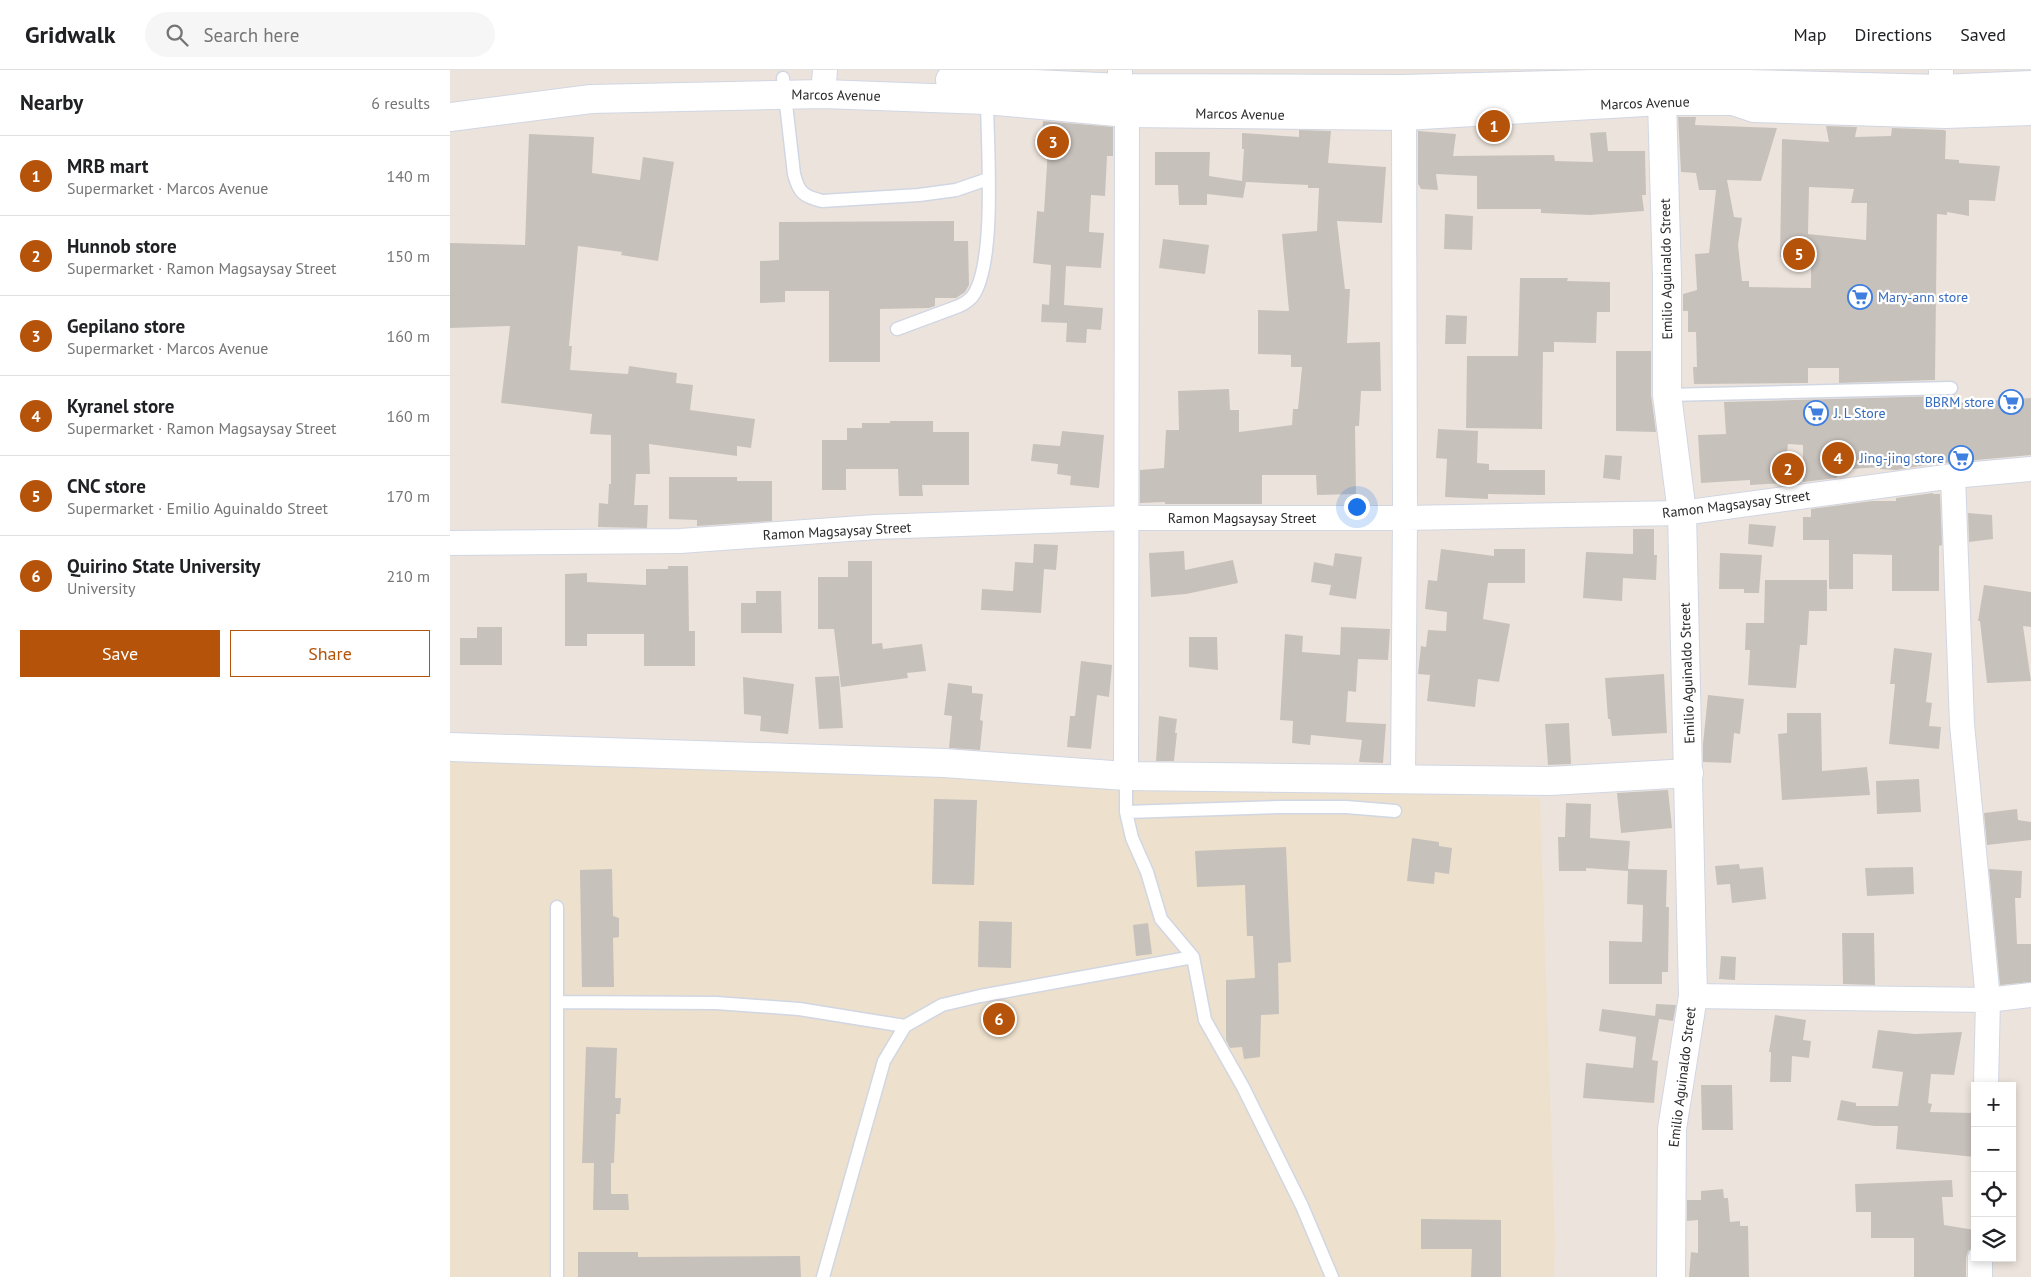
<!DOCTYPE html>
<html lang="en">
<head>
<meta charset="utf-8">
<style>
  body { margin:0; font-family:"PT Sans",sans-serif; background:#f6f6f6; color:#202124 }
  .controls { position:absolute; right:15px; bottom:15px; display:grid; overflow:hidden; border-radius:0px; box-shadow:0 2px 8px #0003 }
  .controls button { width:45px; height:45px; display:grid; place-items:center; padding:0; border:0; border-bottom:1px solid #e0e0e0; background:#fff; color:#202124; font:25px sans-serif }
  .you { position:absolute; left:906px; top:436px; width:18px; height:18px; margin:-12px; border:4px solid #fff; border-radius:50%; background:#1a73e8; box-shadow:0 0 0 8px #1a73e833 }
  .badge { display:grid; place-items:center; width:32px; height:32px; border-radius:50%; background:#b45309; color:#fff; font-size:16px; font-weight:700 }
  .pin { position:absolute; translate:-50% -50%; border:2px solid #fff; box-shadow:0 1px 5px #0006 }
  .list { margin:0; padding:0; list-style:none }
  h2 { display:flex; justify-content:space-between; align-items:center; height:65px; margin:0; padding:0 20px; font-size:21px }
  h2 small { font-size:16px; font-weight:400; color:#757577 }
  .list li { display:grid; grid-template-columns:32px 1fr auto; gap:15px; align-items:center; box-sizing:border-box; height:80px; padding:0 20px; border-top:1px solid #e0e0e0 }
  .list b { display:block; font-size:19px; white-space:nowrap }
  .list p { margin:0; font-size:16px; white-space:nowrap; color:#757577 }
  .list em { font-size:16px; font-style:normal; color:#757577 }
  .actions { display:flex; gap:10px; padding:15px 20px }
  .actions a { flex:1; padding:11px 0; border:1px solid #b45309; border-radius:0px; text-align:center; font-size:18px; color:#b45309 }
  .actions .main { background:#b45309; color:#fff }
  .icon { flex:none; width:28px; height:28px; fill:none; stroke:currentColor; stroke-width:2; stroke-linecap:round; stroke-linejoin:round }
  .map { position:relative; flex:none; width:1581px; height:1207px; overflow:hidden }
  header { display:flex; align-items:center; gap:30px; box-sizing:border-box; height:70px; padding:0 25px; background:#fff; border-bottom:1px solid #e0e0e0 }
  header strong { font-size:24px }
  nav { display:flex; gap:28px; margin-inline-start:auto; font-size:18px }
  .search { width:350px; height:45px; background:#f6f6f6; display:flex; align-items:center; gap:12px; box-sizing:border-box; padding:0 18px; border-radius:28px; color:#757577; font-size:19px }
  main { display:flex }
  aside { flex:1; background:#fff }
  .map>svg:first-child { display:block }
  .education { fill:#ede0cc }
  .building { fill:#c7c1bc; fill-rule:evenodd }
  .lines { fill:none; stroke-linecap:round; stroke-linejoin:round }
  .lane-casing { stroke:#d1d6e3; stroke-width:15 }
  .street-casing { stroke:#d1d6e3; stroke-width:26 }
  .secondary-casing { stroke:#d1d6e3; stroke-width:30 }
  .lane { stroke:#fff; stroke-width:12 }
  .street { stroke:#fff; stroke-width:24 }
  .secondary { stroke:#fff; stroke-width:28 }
  .labels { text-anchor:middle; stroke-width:4.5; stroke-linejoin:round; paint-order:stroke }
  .street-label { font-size:14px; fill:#2a2a2a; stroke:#fff }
  .shop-label { font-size:14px; fill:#366cbe; stroke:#fff; text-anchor:start }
</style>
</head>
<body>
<header>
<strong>Gridwalk</strong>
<div class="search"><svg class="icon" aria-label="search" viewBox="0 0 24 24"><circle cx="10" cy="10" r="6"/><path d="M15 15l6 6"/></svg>Search here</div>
<nav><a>Map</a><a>Directions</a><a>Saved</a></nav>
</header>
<main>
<aside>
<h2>Nearby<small>6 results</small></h2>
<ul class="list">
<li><span class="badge">1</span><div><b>MRB mart</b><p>Supermarket · Marcos Avenue</p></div><em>140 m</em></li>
<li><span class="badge">2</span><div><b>Hunnob store</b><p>Supermarket · Ramon Magsaysay Street</p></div><em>150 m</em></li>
<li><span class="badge">3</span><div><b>Gepilano store</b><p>Supermarket · Marcos Avenue</p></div><em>160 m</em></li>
<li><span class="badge">4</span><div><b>Kyranel store</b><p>Supermarket · Ramon Magsaysay Street</p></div><em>160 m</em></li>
<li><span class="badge">5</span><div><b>CNC store</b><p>Supermarket · Emilio Aguinaldo Street</p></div><em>170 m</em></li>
<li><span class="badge">6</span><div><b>Quirino State University</b><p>University</p></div><em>210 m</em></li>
</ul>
<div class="actions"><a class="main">Save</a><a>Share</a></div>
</aside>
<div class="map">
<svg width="1581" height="1207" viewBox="0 0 1581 1207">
  <rect width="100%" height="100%" fill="#ece4dc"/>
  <!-- education -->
  <path class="education" d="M 0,688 L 628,713 L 1090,728 L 1105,1170 L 1104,1207 L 0,1207 Z"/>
  <!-- building -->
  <path class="building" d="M 1228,47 L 1246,47 L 1245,55 L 1327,58 L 1311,111 L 1277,110 L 1284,147 L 1292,148 L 1288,175 L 1292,211 L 1299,211 L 1299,217 L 1361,218 L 1361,187 L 1330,187 L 1332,69 L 1379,72 L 1376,56 L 1407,57 L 1405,67 L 1441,66 L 1442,58 L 1494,60 L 1496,61 L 1495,89 L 1509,90 L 1509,93 L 1550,96 L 1545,131 L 1519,130 L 1519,146 L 1497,142 L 1497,145 L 1487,144 L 1485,310 L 1389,313 L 1389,298 L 1358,298 L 1358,313 L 1244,314 L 1243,297 L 1247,297 L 1246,262 L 1238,262 L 1238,241 L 1233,241 L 1233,224 L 1247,220 L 1245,184 L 1259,183 L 1266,120 L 1249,120 L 1246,103 L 1231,102 ZM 1359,117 L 1404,119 L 1401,133 L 1417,133 L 1416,170 L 1358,164 Z
    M 593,51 L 663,57 L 663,86 L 657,86 L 655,126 L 641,125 L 639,162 L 654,163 L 651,198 L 616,196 L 614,235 L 653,238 L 651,260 L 637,259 L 636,273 L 616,272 L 617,253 L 591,252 L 592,234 L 599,235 L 601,195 L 583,193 L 587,141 L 594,142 L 598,79 L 591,79 Z
    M 849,60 L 881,61 L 878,93 L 936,97 L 932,153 L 887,151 L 895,219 L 900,219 L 897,273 L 930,272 L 931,321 L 911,321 L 909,356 L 905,356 L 906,424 L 867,425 L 866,405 L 812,405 L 812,434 L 715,434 L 715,432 L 690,433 L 690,400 L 714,398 L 716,360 L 729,360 L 728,321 L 779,319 L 780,340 L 789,340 L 789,362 L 842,355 L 843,339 L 848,339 L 852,297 L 841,297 L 841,285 L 808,284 L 808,240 L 839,241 L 832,164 L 867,161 L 869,118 L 858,118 L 858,115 L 796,112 L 793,128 L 757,124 L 757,135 L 729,135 L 728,115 L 705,115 L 705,82 L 760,82 L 759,106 L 792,111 L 794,79 L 792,79 L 792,63 L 849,67 Z
    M 968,61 L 1006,64 L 1003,86 L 1104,85 L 1105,91 L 1143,92 L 1140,63 L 1156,62 L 1158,81 L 1195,81 L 1196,125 L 1192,125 L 1194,141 L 1140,145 L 1091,143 L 1091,139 L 1027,139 L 1027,106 L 986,104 L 988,120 L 971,119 L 968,114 Z
    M 79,64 L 144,67 L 142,103 L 190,110 L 193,87 L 224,92 L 208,191 L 171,185 L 172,182 L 128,176 L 119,276 L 122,276 L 120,300 L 178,304 L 179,296 L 227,303 L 226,313 L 243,315 L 240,340 L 305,349 L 301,378 L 287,376 L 287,386 L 199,374 L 200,404 L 186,404 L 184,435 L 198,435 L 197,458 L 148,457 L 149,433 L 158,434 L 159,414 L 161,414 L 161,365 L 140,364 L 142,344 L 51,333 L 60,256 L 0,258 L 0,173 L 75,175 Z
    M 995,144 L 1023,146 L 1022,180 L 994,179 Z
    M 504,151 L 504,171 L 518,171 L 519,215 L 515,222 L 506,228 L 485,228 L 485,236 L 479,238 L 430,239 L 430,292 L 379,292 L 379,221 L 335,221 L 335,232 L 310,233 L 310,191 L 329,190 L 329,152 Z
    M 713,169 L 759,175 L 755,204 L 709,198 Z
    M 1070,208 L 1118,208 L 1117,211 L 1160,212 L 1160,242 L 1147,242 L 1146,273 L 1104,272 L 1104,282 L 1093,282 L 1092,359 L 1016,358 L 1017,286 L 1068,286 Z
    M 996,245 L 1017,246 L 1016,274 L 995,274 Z
    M 1166,281 L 1201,281 L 1201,325 L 1206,362 L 1166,361 Z
    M 1490,326 L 1490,334 L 1581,328 L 1581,385 L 1483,394 L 1446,400 L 1430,399 L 1430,397 L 1387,400 L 1387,408 L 1353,412 L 1353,375 L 1338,374 L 1333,413 L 1300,415 L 1300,410 L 1251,413 L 1248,365 L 1276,364 L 1274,332 Z
    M 440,351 L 483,351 L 483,362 L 519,362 L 519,415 L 472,415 L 473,426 L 449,426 L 448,399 L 396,399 L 396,420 L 372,420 L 372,370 L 397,370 L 397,358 L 412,358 L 412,353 L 440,353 Z
    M 988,359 L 1028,361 L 1027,393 L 1039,394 L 1039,400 L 1095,400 L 1095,425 L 1038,424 L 1038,429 L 995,427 L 997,389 L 986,388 Z
    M 612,361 L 654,365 L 649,418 L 620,415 L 621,406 L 607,404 L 608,394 L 581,391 L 583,374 L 610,376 Z
    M 1155,385 L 1172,386 L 1170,410 L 1153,408 Z
    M 219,407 L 287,407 L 287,411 L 322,411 L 322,451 L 247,456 L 247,450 L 219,449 Z
    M 1483,423 L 1483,424 L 1490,424 L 1492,475 L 1489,476 L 1489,521 L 1442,521 L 1442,485 L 1403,484 L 1403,519 L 1379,519 L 1379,470 L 1353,470 L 1353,447 L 1361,447 L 1361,439 L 1422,431 L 1446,431 L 1446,428 Z
    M 1518,443 L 1542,445 L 1543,469 L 1519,472 Z
    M 1299,454 L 1326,456 L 1323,477 L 1298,474 Z
    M 1183,459 L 1204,459 L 1204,485 L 1207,485 L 1206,510 L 1173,508 L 1172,531 L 1133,528 L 1136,482 L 1183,484 Z
    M 584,474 L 608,475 L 606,500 L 594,499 L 591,543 L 531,540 L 532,519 L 563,521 L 565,492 L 583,493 Z
    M 991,479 L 1044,486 L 1044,479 L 1075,479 L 1075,513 L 1038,513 L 1033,549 L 1060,554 L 1049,612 L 1028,609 L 1025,637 L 977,631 L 980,605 L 968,604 L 971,576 L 976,577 L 978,560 L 996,561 L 997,542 L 975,539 L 978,510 L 987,511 Z
    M 734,481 L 735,500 L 783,490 L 788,513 L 736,524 L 701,527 L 699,483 Z
    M 885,483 L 912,487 L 906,529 L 879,525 L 881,515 L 861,512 L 864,492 L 883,496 Z
    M 1270,483 L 1312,485 L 1309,523 L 1294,523 L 1294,519 L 1269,519 Z
    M 398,491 L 422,491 L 422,574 L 432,573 L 433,579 L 472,574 L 476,601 L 457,603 L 458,608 L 391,617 L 384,559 L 368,559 L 368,507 L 398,507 Z
    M 218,496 L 238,496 L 239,561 L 245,561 L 245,596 L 194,596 L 194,564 L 137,564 L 137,576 L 115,576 L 115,504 L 137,503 L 137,512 L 196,515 L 196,499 L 218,499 Z
    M 1315,510 L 1377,510 L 1377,541 L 1359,541 L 1357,575 L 1350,575 L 1346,618 L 1298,615 L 1300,580 L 1295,580 L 1296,553 L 1314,553 Z
    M 1534,515 L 1581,522 L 1581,557 L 1573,556 L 1581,611 L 1537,613 L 1530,551 L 1528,551 Z
    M 306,521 L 331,521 L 332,563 L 291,563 L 291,533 L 306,533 Z
    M 27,557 L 52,557 L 52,595 L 10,595 L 10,568 L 27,568 Z
    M 891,557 L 940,559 L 938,590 L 908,589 L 906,622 L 898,621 L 896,652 L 936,654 L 933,693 L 909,692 L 912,670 L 861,665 L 860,675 L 842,673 L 843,651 L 830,650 L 835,564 L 853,566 L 852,582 L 890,585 Z
    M 739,567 L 767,567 L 768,600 L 739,597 Z
    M 1444,578 L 1482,583 L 1476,632 L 1482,633 L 1479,656 L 1491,657 L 1489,679 L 1439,674 L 1445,614 L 1440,614 Z
    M 631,591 L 662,595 L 659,627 L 647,625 L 641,679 L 617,677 L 620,646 L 625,646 Z
    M 1214,604 L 1217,663 L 1162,666 L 1160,649 L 1158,649 L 1155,608 Z
    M 389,606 L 393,658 L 369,659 L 365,607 Z
    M 293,607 L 344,614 L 338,664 L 310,661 L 311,646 L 294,644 Z
    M 498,613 L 522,616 L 522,623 L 533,624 L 530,650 L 533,651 L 530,680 L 499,678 L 502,646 L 494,645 Z
    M 1258,625 L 1294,629 L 1290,664 L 1284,663 L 1281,693 L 1253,692 L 1253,674 Z
    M 1337,643 L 1371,643 L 1372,701 L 1417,697 L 1420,725 L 1332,730 L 1328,664 L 1337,663 Z
    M 709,646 L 727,649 L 725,663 L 727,663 L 724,691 L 706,691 Z
    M 1119,653 L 1121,694 L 1098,695 L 1095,654 Z
    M 1469,709 L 1471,742 L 1427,744 L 1426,711 Z
    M 1218,720 L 1222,758 L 1171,763 L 1167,723 Z
    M 484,729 L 527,730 L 524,815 L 482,814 Z
    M 1116,733 L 1141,734 L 1140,768 L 1180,771 L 1178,799 L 1217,800 L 1216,837 L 1219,837 L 1218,902 L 1212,902 L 1212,914 L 1159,914 L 1159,871 L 1192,872 L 1193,835 L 1177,834 L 1178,801 L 1136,798 L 1136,801 L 1109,801 L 1108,767 L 1115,767 Z
    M 1567,739 L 1568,750 L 1581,752 L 1581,770 L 1537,775 L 1534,743 Z
    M 962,768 L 989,772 L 989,776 L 1002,778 L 999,804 L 985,802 L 984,814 L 957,811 Z
    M 836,777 L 841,892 L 828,893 L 829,944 L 811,945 L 810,987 L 794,989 L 792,977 L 780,978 L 776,970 L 776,910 L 805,908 L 803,866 L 797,866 L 795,815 L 747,817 L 745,781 Z
    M 1289,794 L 1290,799 L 1313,797 L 1316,829 L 1282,833 L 1280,814 L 1267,815 L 1265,796 Z
    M 1463,797 L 1464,824 L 1417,826 L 1415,798 Z
    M 162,799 L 163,846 L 169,848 L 169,867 L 163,868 L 164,917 L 132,917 L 130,800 Z
    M 1539,799 L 1572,801 L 1571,828 L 1565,828 L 1567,874 L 1581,874 L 1581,912 L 1550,915 Z
    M 529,851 L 562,852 L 561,898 L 528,897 Z
    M 698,853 L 702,884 L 686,886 L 683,855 Z
    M 1392,863 L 1424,863 L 1425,915 L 1393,914 Z
    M 1271,886 L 1286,887 L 1285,910 L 1269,909 Z
    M 1206,934 L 1226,935 L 1223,951 L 1209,949 L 1202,990 L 1208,991 L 1204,1033 L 1133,1028 L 1136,993 L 1183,998 L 1186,967 L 1149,961 L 1152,939 L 1205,946 Z
    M 1325,945 L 1356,950 L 1353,970 L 1361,971 L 1359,988 L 1342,986 L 1341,1012 L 1320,1012 L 1321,982 L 1319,982 Z
    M 1428,960 L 1465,964 L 1512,962 L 1504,1005 L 1481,1004 L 1478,1033 L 1482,1034 L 1480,1042 L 1525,1043 L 1525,1087 L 1446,1079 L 1448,1056 L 1424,1056 L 1387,1050 L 1391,1030 L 1406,1033 L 1406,1036 L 1448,1036 L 1453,1002 L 1422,998 Z
    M 136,977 L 167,978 L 165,1028 L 171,1028 L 170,1044 L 166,1044 L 164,1093 L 161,1093 L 161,1124 L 178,1124 L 179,1140 L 143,1140 L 144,1093 L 132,1093 Z
    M 1251,1015 L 1282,1015 L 1283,1060 L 1252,1060 Z
    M 1502,1110 L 1503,1127 L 1492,1127 L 1494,1155 L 1525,1160 L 1525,1176 L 1518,1181 L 1516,1188 L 1516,1207 L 1464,1207 L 1464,1168 L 1421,1168 L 1421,1142 L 1406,1142 L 1405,1114 Z
    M 1273,1119 L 1274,1128 L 1278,1128 L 1280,1152 L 1290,1151 L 1290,1156 L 1298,1156 L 1299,1207 L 1239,1207 L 1241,1182 L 1248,1183 L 1248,1150 L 1237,1151 L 1237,1130 L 1251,1130 L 1251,1121 Z
    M 971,1149 L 1051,1150 L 1051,1207 L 1021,1207 L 1022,1179 L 971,1179 Z
    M 128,1182 L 188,1182 L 188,1187 L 350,1186 L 351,1207 L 128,1207 Z"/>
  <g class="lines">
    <defs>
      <path id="lane" d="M 333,8 L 344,104 C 349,123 353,126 372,131 L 469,125 L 506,120 L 538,109
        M 447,259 L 509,236 C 514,234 518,231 522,227 C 547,195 537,72 537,28
        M 1217,325 L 1501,318
        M 676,706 L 676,742 L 682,768 L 697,802 L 711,849 L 743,887 L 755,950 L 793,1017 L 852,1136 L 882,1207
        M 676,742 L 829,737 L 896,737 L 945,741
        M 107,837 L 107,1207
        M 107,932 L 266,933 L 349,939 L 455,956
        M 373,1207 L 434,991 L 455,956 L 492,935 L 530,926 L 743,887"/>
      <path id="street" d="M 670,0 L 670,18 L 677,43 L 676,706
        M 1491,0 L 1491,19 L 1494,38
        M 373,24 L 375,0
        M 1503,406 L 1512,654 L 1538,930 L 1536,1016
        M 0,473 L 230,471 L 426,457 L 676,448 L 955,448 L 1232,443 L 1503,406 L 1581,399
        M 953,710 L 955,448 L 954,46
        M 1243,926 L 1538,930 L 1581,925
        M 1530,1207 L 1530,1188"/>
      <path id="secondary" d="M 500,10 L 670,18 L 952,19 L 1219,12 L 1491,19 L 1581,15
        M 1212,31 L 1217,208 L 1217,325 L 1232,443 L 1243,926 L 1222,1059 L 1221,1207
        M 0,47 L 141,29 L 373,24 L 536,30 L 677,43 L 954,46 L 1212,31 L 1283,31 L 1304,38 L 1496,44 L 1581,41
        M 0,677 L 494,693 L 676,706 L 1100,711 L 1239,703"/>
    </defs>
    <!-- lane casing -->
    <use href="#lane" class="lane-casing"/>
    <!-- street casing -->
    <use href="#street" class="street-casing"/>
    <!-- secondary casing -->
    <use href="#secondary" class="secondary-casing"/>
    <!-- lane -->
    <use href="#lane" class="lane"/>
    <!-- street -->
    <use href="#street" class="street"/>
    <!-- secondary -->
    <use href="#secondary" class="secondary"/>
  </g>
  <!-- icons -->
  <defs>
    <symbol id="supermarket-ring" viewBox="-11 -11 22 22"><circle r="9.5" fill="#fff" stroke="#3f7fe0" stroke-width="1.5"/><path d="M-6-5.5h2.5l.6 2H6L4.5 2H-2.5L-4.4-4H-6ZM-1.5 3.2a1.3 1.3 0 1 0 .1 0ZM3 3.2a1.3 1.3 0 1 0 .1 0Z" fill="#3f7fe0"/></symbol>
  </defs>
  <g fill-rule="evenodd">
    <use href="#supermarket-ring" x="1396" y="213" width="28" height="28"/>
    <use href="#supermarket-ring" x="1547" y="318" width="28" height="28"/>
    <use href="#supermarket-ring" x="1352" y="329" width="28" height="28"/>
    <use href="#supermarket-ring" x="1497" y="374" width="28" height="28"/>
  </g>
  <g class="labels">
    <!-- street labels -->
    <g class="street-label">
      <text transform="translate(386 25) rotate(1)" y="5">Marcos Avenue</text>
      <text transform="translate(1195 33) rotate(-2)" y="5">Marcos Avenue</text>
      <text transform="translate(790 44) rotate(1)" y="5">Marcos Avenue</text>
      <text transform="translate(1216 199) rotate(-91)" y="5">Emilio Aguinaldo Street</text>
      <text transform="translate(1286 434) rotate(-7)" y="5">Ramon Magsaysay Street</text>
      <text x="792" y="453">Ramon Magsaysay Street</text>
      <text transform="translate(387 461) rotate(-3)" y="5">Ramon Magsaysay Street</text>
      <text transform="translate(1237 603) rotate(-92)" y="5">Emilio Aguinaldo Street</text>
      <text transform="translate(1232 1007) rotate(-83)" y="5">Emilio Aguinaldo Street</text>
    </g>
    <!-- shop labels -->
    <g class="shop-label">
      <text x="1428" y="232">Mary-ann store</text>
      <text x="1544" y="337" text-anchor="end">BBRM store</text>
      <text x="1384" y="348">J. L Store</text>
      <text x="1494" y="393" text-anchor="end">Jing-jing store</text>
    </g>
  </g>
</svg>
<div class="controls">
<button>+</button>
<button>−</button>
<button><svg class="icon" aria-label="locate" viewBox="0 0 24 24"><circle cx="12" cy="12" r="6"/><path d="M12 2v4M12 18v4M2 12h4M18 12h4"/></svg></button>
<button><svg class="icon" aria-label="layers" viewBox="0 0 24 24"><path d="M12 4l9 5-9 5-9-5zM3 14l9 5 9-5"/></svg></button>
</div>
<div class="you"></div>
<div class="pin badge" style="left:1044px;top:56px">1</div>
<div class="pin badge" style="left:1338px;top:399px">2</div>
<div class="pin badge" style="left:603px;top:72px">3</div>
<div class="pin badge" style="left:1388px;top:388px">4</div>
<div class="pin badge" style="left:1349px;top:184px">5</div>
<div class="pin badge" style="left:549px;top:949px">6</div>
</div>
</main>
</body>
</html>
